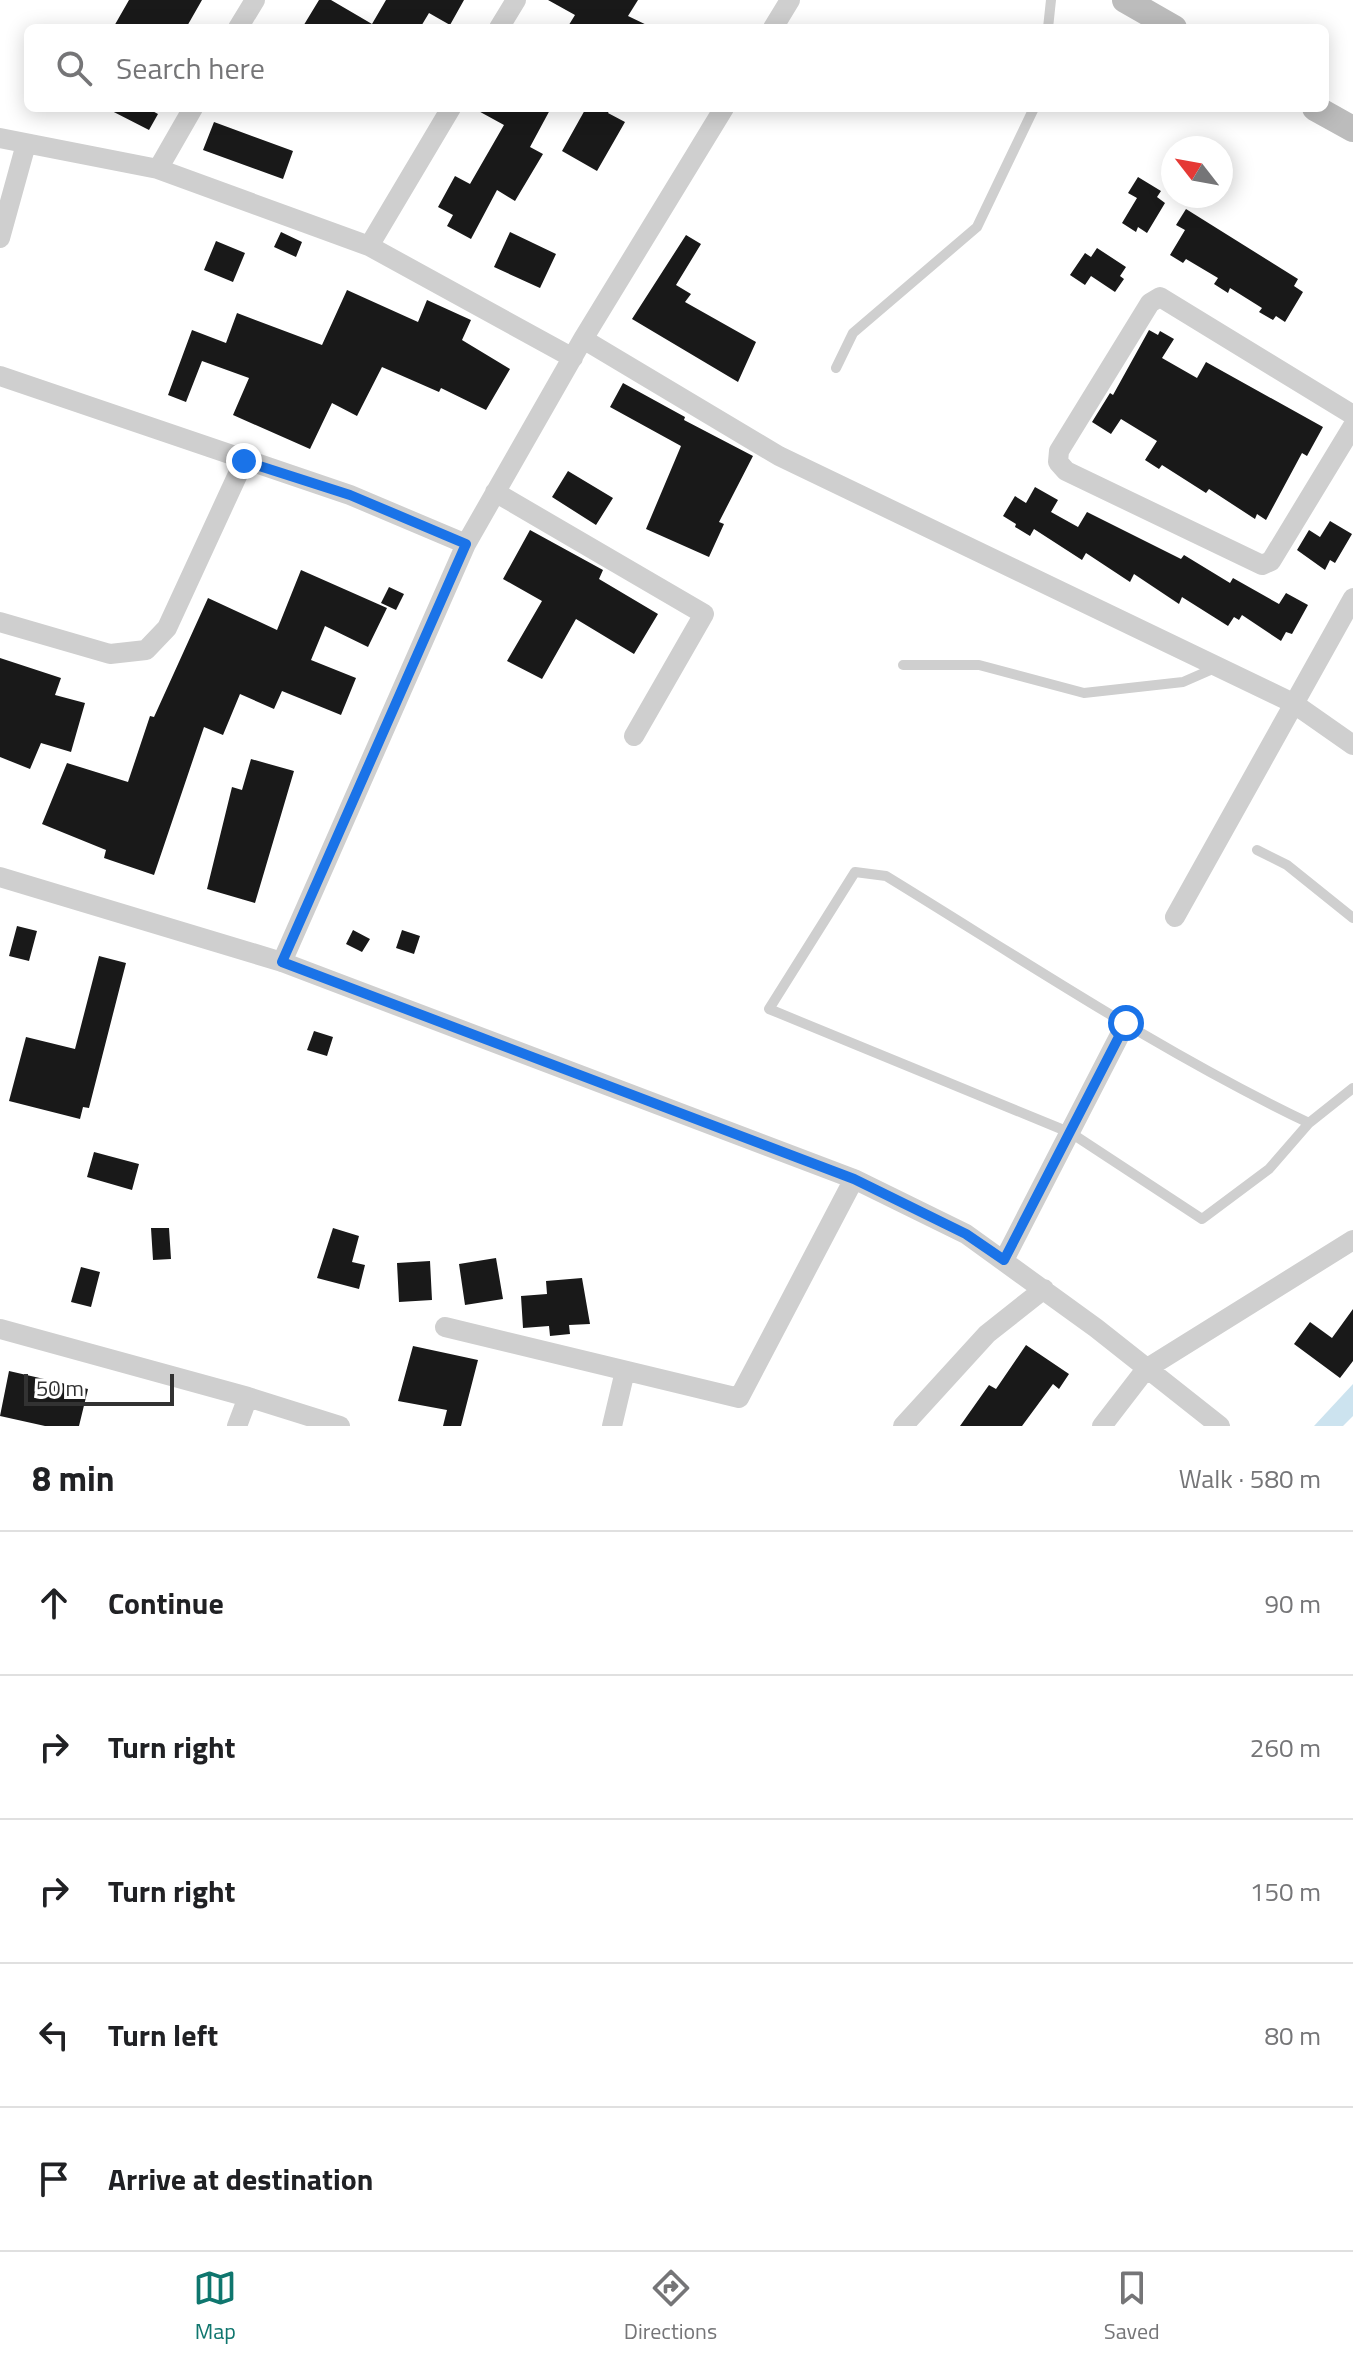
<!DOCTYPE html>
<html lang="en">
<head>
<meta charset="utf-8">
<style>
  body { margin:0; font-family:"Titillium Web",sans-serif; background:#f6f6f6; color:#202124 }
  .compass { position:absolute; left:1161px; top:136px; width:72px; height:72px; border-radius:50%; background:#fff; box-shadow:0 4px 20px #0003; rotate:301deg }
  .scale { position:absolute; left:24px; bottom:20px; width:150px; box-sizing:border-box; padding-left:8px; border:4px solid #323232; border-top:0; font-size:22px; line-height:28px; white-space:nowrap; color:#323232; -webkit-text-stroke:6px #fff; paint-order:stroke }
  .stop { position:absolute; width:24px; height:24px; margin:-18px; border:6px solid #1a73e8; border-radius:50%; background:#fff }
  .stop.end { background:#1a73e8; border-color:#fff; box-shadow:0 2px 8px #0008 }
  .list { margin:0; padding:0; list-style:none }
  h2 { display:flex; justify-content:space-between; align-items:center; height:104px; margin:0; padding:0 32px; font-size:34px }
  h2 small { font-size:26px; font-weight:400; color:#757577 }
  .list li { display:grid; grid-template-columns:52px 1fr auto; gap:24px; align-items:center; box-sizing:border-box; height:144px; padding:0 32px; border-top:2px solid #e0e0e0 }
  .list b { display:block; font-size:30px; white-space:nowrap }
  .list em { font-size:26px; font-style:normal; color:#757577 }
  .icon { flex:none; width:44px; height:44px; fill:none; stroke:currentColor; stroke-width:2; stroke-linecap:round; stroke-linejoin:round }
  .map { position:relative; flex:none; width:1353px; height:1426px; overflow:hidden }
  .search { position:absolute; background:#fff; box-shadow:0 4px 20px #0003; left:24px; right:24px; top:24px; height:88px; display:flex; align-items:center; gap:20px; box-sizing:border-box; padding:0 28px; border-radius:12px; color:#757577; font-size:30px }
  .sheet { height:824px; background:#fff }
  nav { display:flex; justify-content:space-around; align-items:center; box-sizing:border-box; height:112px; border-top:2px solid #e0e0e0; background:#fff; font-size:22px; color:#757577 }
  nav a { display:grid; justify-items:center; gap:4px }
  nav .on { color:#0f766e }
  .map>svg:first-child { display:block }
  .water { fill:#cce3ef }
  .building { fill:#191919 }
  .lines { fill:none; stroke-linecap:round; stroke-linejoin:round }
  .lane { stroke:#cfcfcf; stroke-width:10 }
  .street { stroke:#cfcfcf; stroke-width:20 }
  .secondary { stroke:#bcbcbc; stroke-width:26 }
  .route { stroke:#1a73e8; stroke-width:10 }
</style>
</head>
<body>
<div class="map">
<svg width="1353" height="1426" viewBox="0 0 1353 1426">
  <rect width="100%" height="100%" fill="#fff"/>
  <!-- water -->
  <path class="water" d="M 1353,1384 L 1353,1416 L 1343,1426 L 1314,1426 Z"/>
  <!-- building -->
  <path class="building" d="M 129,0 L 202,0 L 186,28 L 113,28 Z
    M 319,0 L 331,0 L 372,24 L 386,0 L 464,0 L 450,25 L 429,13 L 420,28 L 302,28 Z
    M 548,0 L 638,0 L 628,16 L 653,28 L 567,28 L 575,15 Z
    M 106,108 L 147,108 L 158,114 L 149,130 Z
    M 473,108 L 551,108 L 530,147 L 543,154 L 515,201 L 497,190 L 471,239 L 447,226 L 453,215 L 438,207 L 455,176 L 470,184 L 504,125 Z
    M 586,108 L 611,108 L 608,113 L 625,122 L 597,171 L 562,151 Z
    M 214,122 L 293,151 L 283,179 L 203,150 Z
    M 1138,177 L 1161,191 L 1157,197 L 1165,203 L 1147,233 L 1138,227 L 1136,232 L 1122,223 L 1137,198 L 1128,193 Z
    M 1186,209 L 1298,279 L 1294,286 L 1303,292 L 1285,322 L 1276,316 L 1273,320 L 1259,312 L 1262,308 L 1230,288 L 1228,293 L 1214,284 L 1218,278 L 1186,259 L 1183,263 L 1170,255 L 1185,230 L 1176,225 Z
    M 281,232 L 302,242 L 296,257 L 274,247 Z
    M 510,232 L 556,254 L 540,288 L 494,267 Z
    M 686,235 L 701,244 L 676,285 L 691,294 L 685,302 L 756,342 L 738,382 L 632,319 Z
    M 216,241 L 245,253 L 233,282 L 204,270 Z
    M 1097,248 L 1126,267 L 1120,276 L 1124,279 L 1115,292 L 1091,276 L 1085,285 L 1070,275 L 1085,253 L 1091,257 Z
    M 347,290 L 418,322 L 427,300 L 471,320 L 462,340 L 510,369 L 486,410 L 441,388 L 439,392 L 382,367 L 357,416 L 332,403 L 310,449 L 233,415 L 249,378 L 202,361 L 186,402 L 168,395 L 192,330 L 226,343 L 237,313 L 322,345 Z
    M 1149,330 L 1158,335 L 1160,331 L 1174,339 L 1162,358 L 1197,378 L 1206,362 L 1323,427 L 1307,456 L 1302,453 L 1266,520 L 1257,514 L 1255,519 L 1209,489 L 1206,493 L 1162,465 L 1159,469 L 1145,460 L 1157,441 L 1121,419 L 1111,434 L 1092,422 L 1110,393 L 1113,395 Z
    M 623,383 L 685,417 L 684,420 L 753,456 L 719,522 L 724,524 L 709,557 L 646,529 L 681,446 L 610,407 Z
    M 568,471 L 613,498 L 596,525 L 552,497 Z
    M 1035,487 L 1058,500 L 1051,512 L 1078,527 L 1087,512 L 1181,559 L 1184,555 L 1230,583 L 1233,578 L 1279,604 L 1286,593 L 1308,605 L 1292,634 L 1286,632 L 1281,641 L 1242,615 L 1239,620 L 1234,617 L 1228,626 L 1182,597 L 1179,604 L 1134,574 L 1130,582 L 1086,553 L 1082,560 L 1034,529 L 1030,536 L 1015,527 L 1016,524 L 1003,516 L 1015,496 L 1026,503 Z
    M 1330,521 L 1352,534 L 1335,563 L 1330,560 L 1325,570 L 1297,550 L 1309,530 L 1320,537 Z
    M 530,530 L 603,570 L 599,579 L 658,614 L 634,654 L 576,619 L 542,679 L 507,661 L 542,601 L 503,579 Z
    M 301,570 L 387,608 L 368,647 L 325,626 L 311,660 L 356,678 L 341,715 L 282,691 L 274,709 L 240,694 L 223,735 L 204,727 L 154,875 L 104,858 L 106,850 L 42,824 L 67,763 L 128,782 L 150,716 L 154,717 L 208,598 L 277,630 Z
    M 389,587 L 404,594 L 396,610 L 381,603 Z
    M 0,658 L 61,678 L 55,695 L 85,703 L 71,752 L 41,743 L 30,769 L 0,757 Z
    M 251,759 L 294,771 L 255,903 L 207,889 L 232,787 L 242,790 Z
    M 17,926 L 37,931 L 29,961 L 9,956 Z
    M 353,930 L 370,939 L 362,952 L 346,944 Z
    M 402,930 L 420,936 L 414,954 L 396,948 Z
    M 99,956 L 126,963 L 89,1108 L 83,1107 L 80,1119 L 9,1101 L 26,1037 L 75,1049 Z
    M 314,1031 L 333,1037 L 327,1056 L 307,1050 Z
    M 94,1152 L 139,1164 L 132,1190 L 87,1177 Z
    M 151,1228 L 169,1228 L 171,1259 L 153,1260 Z
    M 333,1228 L 359,1236 L 352,1262 L 365,1265 L 359,1289 L 317,1278 Z
    M 496,1258 L 503,1299 L 465,1305 L 459,1264 Z
    M 430,1261 L 432,1300 L 399,1302 L 397,1263 Z
    M 81,1267 L 100,1272 L 91,1307 L 71,1302 Z
    M 582,1278 L 590,1324 L 569,1325 L 570,1334 L 550,1336 L 549,1326 L 523,1328 L 521,1296 L 547,1294 L 546,1281 Z
    M 1353,1309 L 1353,1361 L 1340,1378 L 1294,1344 L 1310,1322 L 1332,1338 Z
    M 1026,1345 L 1069,1374 L 1059,1389 L 1053,1384 L 1022,1426 L 960,1426 L 989,1385 L 996,1389 Z
    M 413,1346 L 478,1360 L 461,1426 L 443,1426 L 447,1410 L 398,1401 Z
    M 9,1371 L 88,1389 L 79,1426 L 45,1426 L 0,1416 Z"/>
  <g class="lines">
    <!-- lane -->
    <path class="lane" d="M 1048,28 L 1051,0
      M 836,368 L 853,333 L 977,227 L 1034,108
      M 903,665 L 979,665 L 1084,693 L 1183,682 L 1215,668
      M 1257,850 L 1287,865 L 1353,918
      M 1309,1123 C 1162,1053 1025,961 886,876 L 855,872 L 769,1009 L 1071,1133 L 1202,1219 L 1269,1169 L 1309,1123 L 1353,1088"/>
    <!-- street -->
    <path class="street" d="M 238,28 L 255,0
      M 499,28 L 516,0
      M 773,28 L 790,0
      M 0,138 L 158,169 L 369,246 L 573,358
      M 158,169 L 193,108
      M 0,238 L 26,144
      M 369,246 L 451,108
      M 583,339 L 779,456 L 1293,703 L 1353,745
      M 0,376 L 350,495 L 466,544
      M 1353,415 L 1160,297 L 1150,303 L 1059,451 L 1058,462 L 1066,471 L 1262,565 L 1271,561 L 1353,426
      M 495,492 L 704,614 L 634,736
      M 0,622 L 110,654 L 146,650 L 167,628 L 244,461
      M 0,877 L 282,962 L 854,1179 L 966,1234 L 1096,1328 L 1220,1426
      M 1175,917 L 1353,598
      M 282,962 L 466,544 L 583,339 L 724,108
      M 1004,1260 L 1126,1023
      M 445,1327 L 739,1398 L 854,1179
      M 0,1329 L 248,1397 L 340,1426
      M 237,1426 L 248,1397
      M 612,1426 L 625,1371
      M 903,1426 L 987,1334 L 1044,1289
      M 1102,1426 L 1146,1369 L 1353,1240"/>
    <!-- secondary -->
    <path class="secondary" d="M 1125,0 L 1174,28
      M 1315,108 L 1353,129"/>
  </g>
  <g class="lines">
    <!-- route -->
    <path class="route" d="M 244,461 L 350,495 L 466,544 L 282,962 L 854,1179 L 966,1234 L 1004,1260 L 1126,1023"/>
  </g>
</svg>
<svg class="compass" viewBox="-18 -18 36 36"><path d="M0-13l5 13h-10z" fill="#e53935"/><path d="M0 13l5-13h-10z" fill="#757577"/></svg>
<div class="scale">50 m</div>
<div class="stop" style="left:1126px;top:1023px"></div>
<div class="stop end" style="left:244px;top:461px"></div>
<div class="search"><svg class="icon" aria-label="search" viewBox="0 0 24 24"><circle cx="10" cy="10" r="6"/><path d="M15 15l6 6"/></svg>Search here</div>
</div>
<section class="sheet">
<h2>8 min<small>Walk · 580 m</small></h2>
<ul class="list">
<li><svg class="icon" aria-label="ahead" viewBox="0 0 24 24"><path d="M12 20V5M6 11l6-6 6 6"/></svg><div><b>Continue</b></div><em>90 m</em></li>
<li><svg class="icon" aria-label="right" viewBox="0 0 24 24"><path d="M7 20v-9h11M14 6l5 5-5 5"/></svg><div><b>Turn right</b></div><em>260 m</em></li>
<li><svg class="icon" aria-label="right" viewBox="0 0 24 24"><path d="M7 20v-9h11M14 6l5 5-5 5"/></svg><div><b>Turn right</b></div><em>150 m</em></li>
<li><svg class="icon" aria-label="left" viewBox="0 0 24 24"><path d="M17 20v-9H6M10 6l-5 5 5 5"/></svg><div><b>Turn left</b></div><em>80 m</em></li>
<li><svg class="icon" aria-label="arrive" viewBox="0 0 24 24"><path d="M6 21V4h12l-3 4 3 4H6"/></svg><div><b>Arrive at destination</b></div></li>
</ul>
</section>
<nav>
<a class="on"><svg class="icon" aria-label="map" viewBox="0 0 24 24"><path d="M3 6l6-2 6 2 6-2v14l-6 2-6-2-6 2zM9 4v14M15 6v14"/></svg>Map</a>
<a><svg class="icon" aria-label="directions" viewBox="0 0 24 24"><path d="M12 3l9 9-9 9-9-9zM9 14v-3h6M13 9l2 2-2 2"/></svg>Directions</a>
<a><svg class="icon" aria-label="saved" viewBox="0 0 24 24"><path d="M7 4h10v16l-5-4-5 4z"/></svg>Saved</a>
</nav>
</body>
</html>
